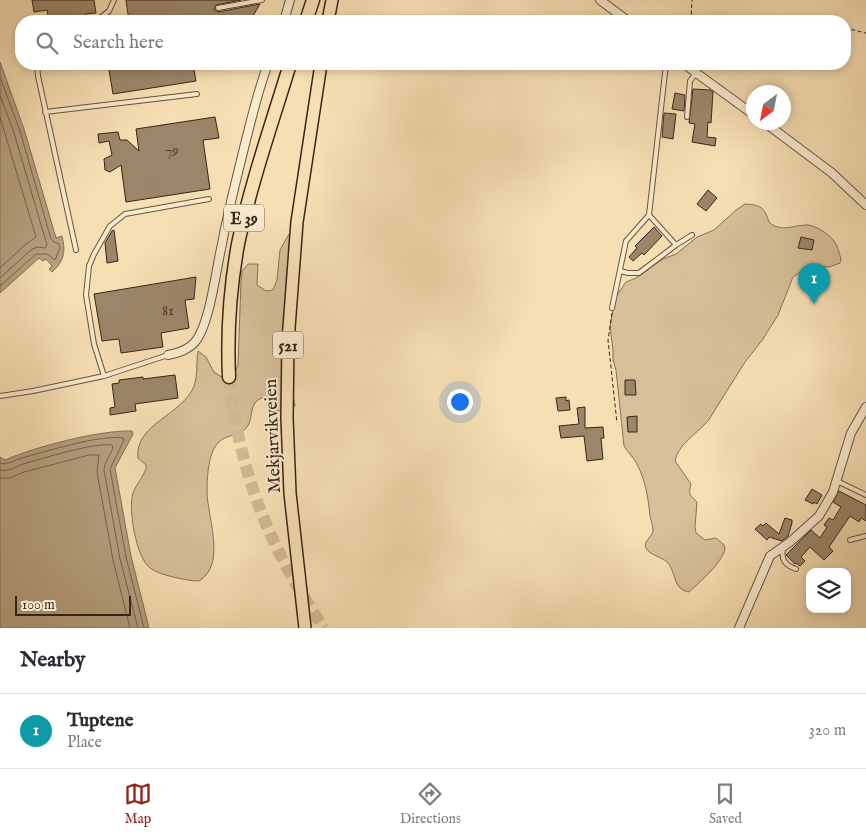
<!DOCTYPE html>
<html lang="en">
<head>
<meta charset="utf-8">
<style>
  body { margin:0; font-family:"IM FELL English",serif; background:#f7f7f7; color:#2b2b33 }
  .controls { position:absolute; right:15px; bottom:15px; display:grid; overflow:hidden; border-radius:10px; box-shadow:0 2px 8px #0003 }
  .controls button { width:45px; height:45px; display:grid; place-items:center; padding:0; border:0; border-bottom:1px solid #e1e1e2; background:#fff; color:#2b2b33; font:25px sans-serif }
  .compass { position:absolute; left:746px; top:85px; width:45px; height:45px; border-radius:50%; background:#fff; box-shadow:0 2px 8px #0003; rotate:212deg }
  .scale { position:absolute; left:15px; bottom:12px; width:116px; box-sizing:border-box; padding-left:5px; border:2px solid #392517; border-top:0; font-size:14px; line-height:18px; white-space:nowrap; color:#392517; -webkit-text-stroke:4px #faeace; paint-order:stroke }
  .you { position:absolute; left:459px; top:401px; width:18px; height:18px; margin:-12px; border:4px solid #fff; border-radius:50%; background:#1a73e8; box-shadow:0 0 0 8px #1a73e833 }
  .badge { display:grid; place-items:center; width:32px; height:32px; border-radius:50%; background:#8f2418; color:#fff; font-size:16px; font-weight:700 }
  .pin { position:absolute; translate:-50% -41px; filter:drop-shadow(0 1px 2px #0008) }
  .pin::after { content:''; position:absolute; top:26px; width:18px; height:15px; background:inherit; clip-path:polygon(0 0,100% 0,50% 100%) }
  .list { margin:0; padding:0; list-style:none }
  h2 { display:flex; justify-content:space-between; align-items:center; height:65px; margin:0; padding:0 20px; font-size:21px }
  h2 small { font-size:16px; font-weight:400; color:#7c7c81 }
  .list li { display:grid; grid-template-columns:32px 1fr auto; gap:15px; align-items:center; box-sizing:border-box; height:75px; padding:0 20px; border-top:1px solid #e1e1e2 }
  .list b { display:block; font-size:19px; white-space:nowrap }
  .list p { margin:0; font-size:16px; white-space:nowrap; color:#7c7c81 }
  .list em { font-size:16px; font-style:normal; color:#7c7c81 }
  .icon { flex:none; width:28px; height:28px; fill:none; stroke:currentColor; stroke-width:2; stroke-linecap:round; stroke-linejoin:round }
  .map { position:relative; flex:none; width:866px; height:628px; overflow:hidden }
  .search { position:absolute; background:#fff; box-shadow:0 2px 8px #0003; left:15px; right:15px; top:15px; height:55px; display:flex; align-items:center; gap:12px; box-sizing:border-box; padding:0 18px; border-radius:20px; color:#7c7c81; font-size:19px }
  .sheet { height:140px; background:#fff }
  nav { display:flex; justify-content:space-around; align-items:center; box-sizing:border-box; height:70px; border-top:1px solid #e1e1e2; background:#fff; font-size:14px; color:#7c7c81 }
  nav a { display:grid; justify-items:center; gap:2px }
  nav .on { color:#8f2418 }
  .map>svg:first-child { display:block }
  .green { fill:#d7bf99; stroke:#887258 }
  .water { fill:#b6a07f; stroke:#846f55 }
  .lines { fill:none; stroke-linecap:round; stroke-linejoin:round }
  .shore { stroke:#78624b; stroke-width:1 }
  .building { fill:#9c8669; stroke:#392517 }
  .trunk-tunnel { stroke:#d1ba95; stroke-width:12; stroke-dasharray:12 6; stroke-linecap:butt }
  .service-casing { stroke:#68543e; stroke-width:6 }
  .minor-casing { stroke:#68543e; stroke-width:10 }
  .primary-casing { stroke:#392517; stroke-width:14 }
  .trunk-casing { stroke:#392517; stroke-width:15 }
  .path { stroke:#392517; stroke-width:1; stroke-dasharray:4 2.5; stroke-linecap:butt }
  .service { stroke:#faeace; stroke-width:4 }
  .minor { stroke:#faeace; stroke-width:8 }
  .primary { stroke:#f7dfb4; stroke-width:11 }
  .trunk { stroke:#f7dfb4; stroke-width:12 }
  .labels { text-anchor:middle; stroke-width:4; stroke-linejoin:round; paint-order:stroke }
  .number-label { font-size:15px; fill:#523d2c }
  .shield { fill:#faeace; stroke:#73604e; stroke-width:1 }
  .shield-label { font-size:16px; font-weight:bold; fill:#392517 }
  .street-label { font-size:18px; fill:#392517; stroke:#faeace }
</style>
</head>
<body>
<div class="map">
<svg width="866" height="628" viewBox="0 0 866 628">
  <rect width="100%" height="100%" fill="#f7dfb4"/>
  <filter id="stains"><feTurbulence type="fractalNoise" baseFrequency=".004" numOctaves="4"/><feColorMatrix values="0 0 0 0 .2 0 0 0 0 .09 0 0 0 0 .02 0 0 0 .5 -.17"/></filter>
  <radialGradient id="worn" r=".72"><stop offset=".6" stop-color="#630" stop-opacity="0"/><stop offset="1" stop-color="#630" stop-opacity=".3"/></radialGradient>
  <!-- green -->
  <path class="green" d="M 745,204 C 761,205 764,207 769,222 C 781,233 793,225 807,225 C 815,225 829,234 834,241 C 838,246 839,253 841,259 L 840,263 L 829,267 L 818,266 L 802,271 L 793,277 L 778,315 L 763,339 L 745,362 L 708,421 L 683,445 L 677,454 L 675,461 L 691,484 C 688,495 690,495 697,502 L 695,527 L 696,533 L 705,540 L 716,538 L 724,545 L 725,549 C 722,563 700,582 689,592 C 673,590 676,572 668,563 C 663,557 649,555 646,548 C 643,541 652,537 653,531 C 653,527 651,520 650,516 C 648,497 646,482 637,464 C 634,458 628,452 624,446 L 616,370 L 613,360 L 613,350 L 610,327 L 615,298 L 626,282 L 636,278 L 663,259 L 676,254 L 697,237 L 714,230 L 736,210 Z
    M 289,234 L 294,235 C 294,268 295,302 294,336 C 293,359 290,383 295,406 L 285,411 L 273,411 L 268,401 L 262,398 C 248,403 254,418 247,427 C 238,440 221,430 212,453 C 208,464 207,479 207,491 C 207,517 227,564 199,581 C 187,581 159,575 150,568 C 136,557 128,510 133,493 C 136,485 143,477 146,469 L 146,465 L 138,458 C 134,424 183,415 194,386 C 198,376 196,362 198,351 L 206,357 L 214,372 L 226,380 L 232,378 L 238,365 L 241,282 L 242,271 L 248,264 L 258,264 L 257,285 L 266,291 L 273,290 L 277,280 L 280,250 Z"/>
  <!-- water -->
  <path class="water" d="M 0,62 L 24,129 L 56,238 L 62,236 C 66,252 64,261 52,272 L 49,269 L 52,266 L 46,259 L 43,261 L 39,258 L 0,293 Z
    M 132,431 L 133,434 L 115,468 L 131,556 L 149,628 L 0,628 L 0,457 L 5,460 C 35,447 99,430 132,431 Z"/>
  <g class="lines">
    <!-- shore -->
    <path class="shore" d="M 0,77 L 20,131 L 51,239 L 54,242 L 59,244 L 60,248 L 55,260 L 47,254 L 36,254 L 0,286
      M 0,95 L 14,133 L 47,245 L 45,248 L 38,247 L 32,249 L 0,278
      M 0,117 L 36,237 L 26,244 L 0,268
      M 0,463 C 7,466 14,460 22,458 C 44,452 102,434 123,438 L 124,440 L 110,469 L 126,557 L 144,628
      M 0,470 C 9,472 15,467 23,464 C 41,459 95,442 112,445 L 113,448 L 105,464 L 104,470 L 120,559 L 138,628
      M 0,478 L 10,478 L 24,472 L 89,455 L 99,455 L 97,472 L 113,560 L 130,628"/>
  </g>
  <!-- building -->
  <path class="building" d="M 32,0 L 94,0 L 96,13 L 85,14 L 86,21 L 49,21 L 47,10 L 34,12 Z
    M 126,0 L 241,0 L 216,5 L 214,9 L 218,12 L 260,4 L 250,21 L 129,21 Z
    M 108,64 L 193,64 L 196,81 L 113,94 Z
    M 693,89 L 710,90 L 713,92 L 711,123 L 708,122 L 707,137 L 716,138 L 715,146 L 692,142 L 695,124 L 689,123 Z
    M 675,93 L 685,95 L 684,111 L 672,109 Z
    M 664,113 L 676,114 L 673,139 L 662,137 Z
    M 215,117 L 219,138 L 203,140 L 210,189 L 126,202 L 121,165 L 110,172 L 105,170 L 104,159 L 112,155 L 109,141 L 99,143 L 98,134 L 118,132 L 120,140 L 127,140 L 139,151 L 136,129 Z
    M 708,190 L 717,198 L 706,211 L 697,204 Z
    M 654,227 L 662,236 L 644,255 L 642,253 L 633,261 L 629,257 L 637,248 L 635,246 Z
    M 114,230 L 118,261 L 107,263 L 105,243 L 112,231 Z
    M 801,237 L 814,240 L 812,250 L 798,248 Z
    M 196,277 L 194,299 L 185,300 L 189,328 L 161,333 L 163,347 L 121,353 L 119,339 L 102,341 L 94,294 Z
    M 175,375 L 178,398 L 135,404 L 136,411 L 110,415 L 110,408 L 115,407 L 112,384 L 119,383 L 119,380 L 143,377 L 143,379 Z
    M 625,380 L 635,380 L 636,395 L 625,395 Z
    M 566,397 L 566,401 L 569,400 L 570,410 L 558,411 L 556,398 Z
    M 585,407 L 585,428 L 603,427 L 604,438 L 601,438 L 603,459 L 587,461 L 584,436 L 561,438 L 559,426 L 579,424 L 577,408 Z
    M 637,416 L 637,432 L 628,432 L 627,417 Z
    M 812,489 L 822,495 L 817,504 L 814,502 L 813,504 L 805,500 Z
    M 839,491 L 866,505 L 866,521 L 861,518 L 859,522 L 850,516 L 829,547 L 833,551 L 824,560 L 810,547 L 801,557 L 805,561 L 800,566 L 796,563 L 795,564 L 786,555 L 811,530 L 820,538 L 827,527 L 824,525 L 829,518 L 833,520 L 841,507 L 833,502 Z
    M 785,518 L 792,520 L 792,523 L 788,536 L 782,541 L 769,537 L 767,540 L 755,529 L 761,524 L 763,526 L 766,523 L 779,534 Z"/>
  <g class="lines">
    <!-- trunk-tunnel -->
    <path class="trunk-tunnel" d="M 229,377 C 239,472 270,550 324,628"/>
    <defs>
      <path id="service" d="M 218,8 L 262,0
        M 96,21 L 109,11 L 114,0
        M 37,64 L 38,76 L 76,250
        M 45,112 L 197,94
        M 687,117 L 690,81 L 696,73
        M 649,215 L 676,245
        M 620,271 L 628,273 L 639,273 L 676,245 L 692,235
        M 612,308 L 626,241 L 649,215 L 666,64
        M 104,376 L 94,344 L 86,295 L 89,266 L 94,254 L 110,226 L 125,214 L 209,199
        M 0,396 L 33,391 L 104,376 L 168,355
        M 837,481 L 866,495
        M 850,540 L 866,536
        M 783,549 C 781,560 785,565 796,569"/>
      <path id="minor" d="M 600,0 L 628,21
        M 284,21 L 290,0
        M 684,64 L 754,115
        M 764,122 L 832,173 L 866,205
        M 168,355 C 179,353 193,348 199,336 C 211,314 216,270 222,244 C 228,211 237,177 245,144 C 252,117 258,90 268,64
        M 739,628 L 770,556 L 790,542 L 819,516 L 833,492 L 851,433 L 866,407"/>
      <path id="primary" d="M 328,21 L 332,0
        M 305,628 L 290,493 L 287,418 L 288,341 L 297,222 L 321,64"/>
      <path id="trunk" d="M 306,21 L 313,0
        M 229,377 C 227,333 230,288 238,244 C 251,183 272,123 290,64"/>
    </defs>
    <!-- service casing -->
    <use href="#service" class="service-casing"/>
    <!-- minor casing -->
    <use href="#minor" class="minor-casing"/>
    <!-- primary casing -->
    <use href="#primary" class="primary-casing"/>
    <!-- trunk casing -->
    <use href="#trunk" class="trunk-casing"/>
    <!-- path -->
    <path class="path" d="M 691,21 L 692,0
      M 845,28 L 866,33
      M 612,313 L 608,340 L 617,423"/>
    <!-- service -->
    <use href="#service" class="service"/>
    <!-- minor -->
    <use href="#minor" class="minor"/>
    <!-- primary -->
    <use href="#primary" class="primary"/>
    <!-- trunk -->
    <use href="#trunk" class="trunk"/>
  </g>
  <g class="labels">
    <!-- number labels -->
    <g class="number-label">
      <text x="172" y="155">79</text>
      <text x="168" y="315">81</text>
    </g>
    <!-- shield labels -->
    <g class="shield">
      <rect x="224" y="204.5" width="40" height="27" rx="4"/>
      <rect x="273" y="331.5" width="30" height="27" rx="4"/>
    </g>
    <g class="shield-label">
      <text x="244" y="224">E 39</text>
      <text x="288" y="351">521</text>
    </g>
    <!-- street labels -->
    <g class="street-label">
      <text transform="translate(272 436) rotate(-92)" y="6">Mekjarvikveien</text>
    </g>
  </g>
  <rect width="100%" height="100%" filter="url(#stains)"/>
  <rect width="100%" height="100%" fill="url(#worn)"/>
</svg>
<div class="controls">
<button><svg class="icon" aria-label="layers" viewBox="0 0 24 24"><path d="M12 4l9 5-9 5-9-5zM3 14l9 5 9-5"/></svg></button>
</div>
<svg class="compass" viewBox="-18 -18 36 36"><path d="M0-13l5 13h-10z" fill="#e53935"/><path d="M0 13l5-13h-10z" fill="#7c7c81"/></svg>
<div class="scale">100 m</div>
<div class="you"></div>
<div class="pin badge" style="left:814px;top:304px;background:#0f9aa8">1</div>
<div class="search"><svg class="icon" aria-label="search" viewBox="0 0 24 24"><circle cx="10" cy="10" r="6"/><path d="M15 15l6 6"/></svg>Search here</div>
</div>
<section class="sheet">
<h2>Nearby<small></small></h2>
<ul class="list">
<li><span class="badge" style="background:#0f9aa8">1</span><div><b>Tuptene</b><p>Place</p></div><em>320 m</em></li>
</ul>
</section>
<nav>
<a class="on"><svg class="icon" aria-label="map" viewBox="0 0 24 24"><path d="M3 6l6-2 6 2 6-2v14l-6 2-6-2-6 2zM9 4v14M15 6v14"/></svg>Map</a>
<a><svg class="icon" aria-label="directions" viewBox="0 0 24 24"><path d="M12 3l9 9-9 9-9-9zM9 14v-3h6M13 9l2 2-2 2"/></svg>Directions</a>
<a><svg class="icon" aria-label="saved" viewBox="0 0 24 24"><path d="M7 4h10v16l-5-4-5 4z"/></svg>Saved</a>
</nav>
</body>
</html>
